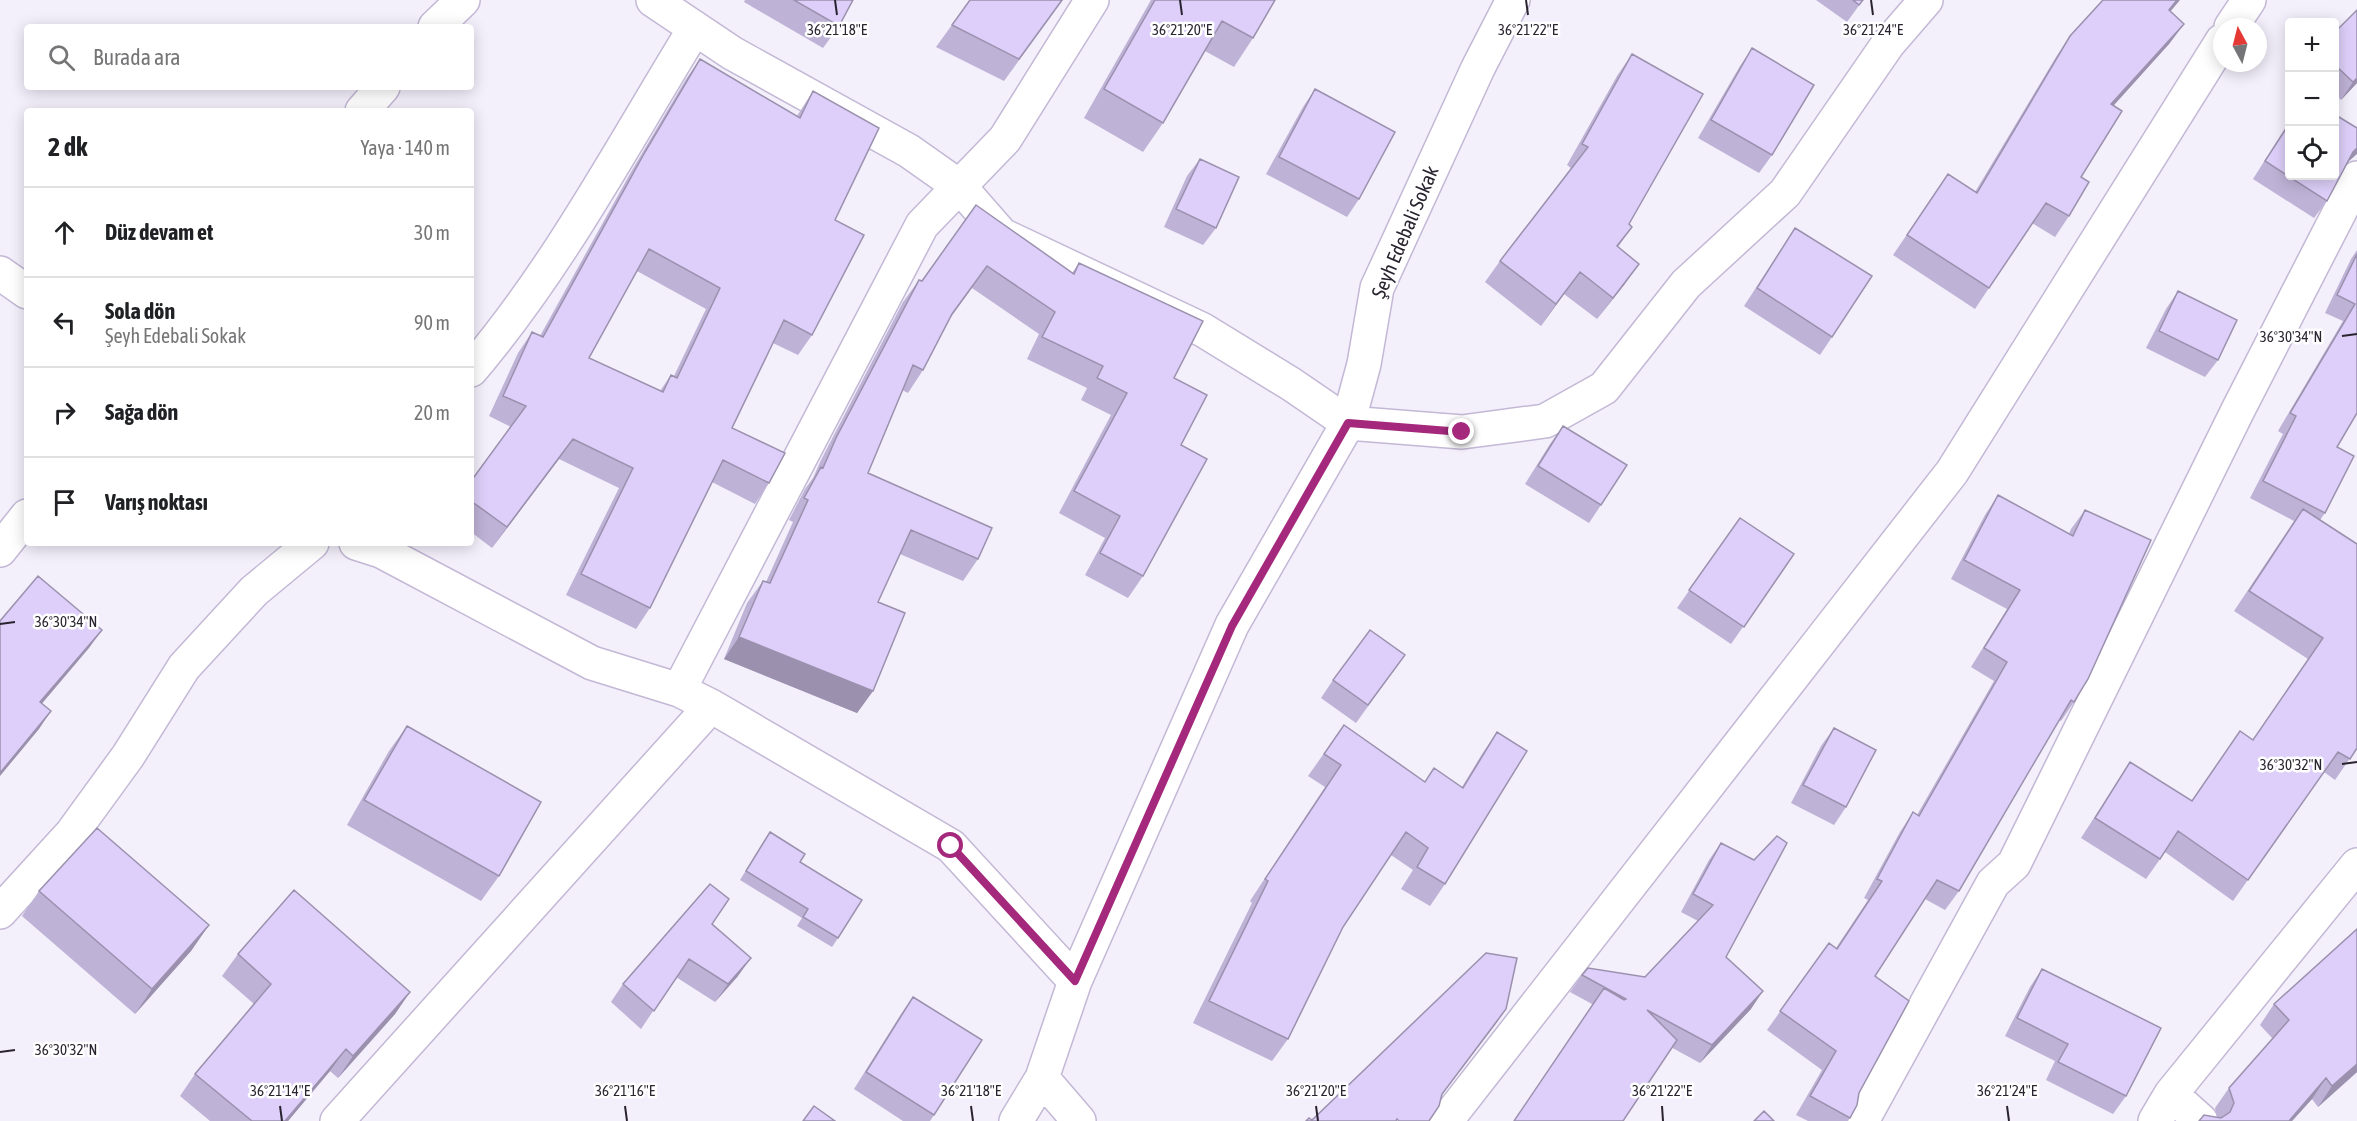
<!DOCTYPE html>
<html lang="tr">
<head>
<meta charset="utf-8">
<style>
  body { margin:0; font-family:"Asap Condensed",sans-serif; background:#f6f6f6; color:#202124 }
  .controls { position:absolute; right:18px; top:18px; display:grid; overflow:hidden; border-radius:6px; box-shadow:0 3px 15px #0003 }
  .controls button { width:54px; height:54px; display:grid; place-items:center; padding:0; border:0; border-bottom:2px solid #e0e0e0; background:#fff; color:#202124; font:30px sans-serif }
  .compass { position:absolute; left:2213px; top:18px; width:54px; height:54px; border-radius:50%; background:#fff; box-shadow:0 3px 15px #0003; rotate:353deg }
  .stop { position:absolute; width:18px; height:18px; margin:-14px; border:4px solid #a4287b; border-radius:50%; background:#fff }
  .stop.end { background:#a4287b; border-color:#fff; box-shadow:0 2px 6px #0008 }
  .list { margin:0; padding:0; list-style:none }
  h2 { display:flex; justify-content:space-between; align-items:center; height:78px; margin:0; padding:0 24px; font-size:26px }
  h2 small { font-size:20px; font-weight:400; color:#757577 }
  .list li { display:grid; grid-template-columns:39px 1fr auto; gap:18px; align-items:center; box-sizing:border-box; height:90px; padding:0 24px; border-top:2px solid #e0e0e0 }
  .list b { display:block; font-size:22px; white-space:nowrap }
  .list p { margin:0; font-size:20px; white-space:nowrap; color:#757577 }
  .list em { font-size:20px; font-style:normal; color:#757577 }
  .icon { flex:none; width:33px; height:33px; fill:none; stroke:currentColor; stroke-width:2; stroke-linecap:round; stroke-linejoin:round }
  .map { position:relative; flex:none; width:2357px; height:1121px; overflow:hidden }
  .search { position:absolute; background:#fff; box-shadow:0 3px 15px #0003; left:24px; top:24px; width:450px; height:66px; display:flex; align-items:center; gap:15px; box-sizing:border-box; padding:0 21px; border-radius:6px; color:#757577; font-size:22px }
  .panel { position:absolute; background:#fff; box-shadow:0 3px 15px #0003; left:24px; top:108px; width:450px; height:438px; border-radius:6px }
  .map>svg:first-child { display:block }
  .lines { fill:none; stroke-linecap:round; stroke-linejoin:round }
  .minor-casing { stroke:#c3b8d5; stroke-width:36 }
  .minor { stroke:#fff; stroke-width:33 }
  .wall { fill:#beb2d6; fill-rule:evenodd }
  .shaded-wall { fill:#9b91ae }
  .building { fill:#ddcff9; stroke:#9b91ae; stroke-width:1.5; fill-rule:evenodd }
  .route { stroke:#a4287b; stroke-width:8 }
  .ticks { fill:none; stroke:#29242f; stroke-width:2 }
  .labels { text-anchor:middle; stroke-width:5; stroke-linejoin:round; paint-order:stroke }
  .street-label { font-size:20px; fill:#29242f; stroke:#fff }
  .ticks-label { font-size:15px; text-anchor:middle; fill:#29242f; stroke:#fff; stroke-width:5; stroke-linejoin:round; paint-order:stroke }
</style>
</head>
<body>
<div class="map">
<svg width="2357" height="1121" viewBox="0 0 2357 1121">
  <rect width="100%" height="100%" fill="#f3effb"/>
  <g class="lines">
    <defs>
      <path id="minor" d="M 653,0 L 732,53 L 909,151 L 960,187 L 1002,235 L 1203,330 L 1291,384 L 1348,423 L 1462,432 L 1545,421 L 1604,388 L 1686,284 L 1785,193 L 1888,44 L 1926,0
        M 435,27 L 463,0
        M 2231,27 L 2249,0
        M 362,111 L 383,87
        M 0,273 L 27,292
        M 471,370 C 559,267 624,143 695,28
        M 356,543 L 381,551 L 592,663 L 679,690 L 711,706 L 951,846 L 1075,981
        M 0,550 L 27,516
        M 679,690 L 922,225 L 1005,139 L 1092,0
        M 0,912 L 72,833 L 128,756 L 184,667 L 254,591 L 312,543
        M 1042,1078 L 1079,1121
        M 2171,1094 L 2201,1121
        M 337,1121 L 711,706
        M 1016,1121 L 1042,1078 L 1075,981 L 1232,625 L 1348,423 L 1364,364 L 1377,288 L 1478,68 L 1513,0
        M 1446,1121 L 1952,472 L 2222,41
        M 1862,1121 L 1993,883 L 2014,864 L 2238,410 L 2357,178
        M 2155,1121 L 2171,1094 L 2357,865"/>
    </defs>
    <!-- minor casing -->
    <use href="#minor" class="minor-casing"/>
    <!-- minor -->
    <use href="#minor" class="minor"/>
  </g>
  <!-- wall -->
  <path class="wall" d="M 745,0 L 853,0 L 839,26 L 823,48 L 744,2 Z
    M 970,0 L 1063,0 L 1004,81 L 936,47 Z
    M 1151,0 L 1275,0 L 1253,38 L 1234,67 L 1205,51 L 1163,123 L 1143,152 L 1084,118 Z
    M 1816,0 L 1863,0 L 1847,22 Z
    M 2170,12 L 2184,24 L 2169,44 L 2113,106 L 2081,177 L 2069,216 L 2055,237 L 2032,223 L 1975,309 L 1893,255 L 1948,174 L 1975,192 L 2056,57 L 2070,36 Z
    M 2334,33 L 2357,83 L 2341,100 L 2334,93 Z
    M 1752,48 L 1772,155 L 1759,173 L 1698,138 L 1740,66 Z
    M 1632,54 L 1629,224 L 1632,227 L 1618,247 L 1639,264 L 1624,285 L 1597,319 L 1564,294 L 1541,326 L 1485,282 L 1500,261 L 1571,168 L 1567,165 L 1617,76 Z
    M 700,59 L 797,116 L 813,91 L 835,220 L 812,335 L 798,355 L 773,343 L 732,428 L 769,483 L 755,504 L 712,482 L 650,608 L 636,629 L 566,595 L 619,488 L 559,459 L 492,548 L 471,532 L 471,481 L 511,427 L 489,416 L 518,353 L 532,332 L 540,336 L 631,172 L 686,79 ZM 637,271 L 706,309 L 674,376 L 671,375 L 660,391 L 589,358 Z
    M 1315,89 L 1359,199 L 1347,217 L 1266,174 L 1303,107 Z
    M 2289,122 L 2289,176 L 2346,164 L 2327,201 L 2314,218 L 2253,179 Z
    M 1200,159 L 1216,228 L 1203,245 L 1164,227 L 1187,176 Z
    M 976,205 L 1072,273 L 1079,263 L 1174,378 L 1181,445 L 1143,576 L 1128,598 L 1085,575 L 1105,538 L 1059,513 L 1111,415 L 1081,400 L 1087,388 L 1027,359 L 1039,334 L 972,288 L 951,317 L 923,370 L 908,393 L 902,390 L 868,473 L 978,559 L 963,581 L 900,554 L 878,602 L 873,691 L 857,713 L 724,659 L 747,603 L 763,581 L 766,582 L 793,522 L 789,520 L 805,489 L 813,478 L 821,460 L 903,302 L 919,280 L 922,281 Z
    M 1795,228 L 1832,337 L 1820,355 L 1744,306 Z
    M 2357,250 L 2357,413 L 2337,447 L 2325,513 L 2320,520 L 2357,748 L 2335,780 L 2324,772 L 2233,901 L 2165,852 L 2146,879 L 2081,838 L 2130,762 L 2192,801 L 2253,740 L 2308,659 L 2234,611 L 2294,521 L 2250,498 L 2283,434 L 2278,431 L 2343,321 L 2325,313 L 2351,259 Z
    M 2178,291 L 2218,360 L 2205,377 L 2146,348 L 2166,309 Z
    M 1563,426 L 1601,505 L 1589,523 L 1525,484 L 1550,444 Z
    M 1998,495 L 2069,534 L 2071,529 L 2085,510 L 2074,702 L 2061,721 L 2059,720 L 1959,891 L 1945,910 L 1925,899 L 1875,976 L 1859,1093 L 1850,1118 L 1848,1121 L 1808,1121 L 1796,1115 L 1822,1070 L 1767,1030 L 1829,943 L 1836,948 L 1868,900 L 1864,898 L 1900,832 L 1913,812 L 1917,815 L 1994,681 L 1971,667 L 2007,609 L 1951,579 L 1985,515 Z
    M 1740,518 L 1794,554 L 1731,644 L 1677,608 Z
    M 1405,655 L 1356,723 L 1321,698 L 1333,680 Z
    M 1344,725 L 1425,782 L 1462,787 L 1482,754 L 1497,732 L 1445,884 L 1430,906 L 1401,889 L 1413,870 L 1391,855 L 1343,927 L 1288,1039 L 1272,1061 L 1193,1023 L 1252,903 L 1250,901 L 1325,787 L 1308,776 Z
    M 407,726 L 499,876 L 481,901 L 347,825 L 389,751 Z
    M 1834,728 L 1846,807 L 1834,825 L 1791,803 L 1821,746 Z
    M 770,832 L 800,862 L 838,938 L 832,947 L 797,926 L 802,918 L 740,880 Z
    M 1721,843 L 1726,957 L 1751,1009 L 1700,1063 L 1570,992 L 1582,975 L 1645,977 L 1698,921 L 1681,912 L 1709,860 Z
    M 39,891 L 209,925 L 191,951 L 135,1014 L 22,916 Z
    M 712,924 L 738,976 L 715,1002 L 676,977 L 641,1029 L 611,1002 L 623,984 Z
    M 238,954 L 410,992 L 395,1014 L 338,1078 L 330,1071 L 288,1121 L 210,1121 L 180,1096 L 195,1074 L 254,1004 L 222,976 Z
    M 2042,969 L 2126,1096 L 2113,1114 L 2046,1080 L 2055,1061 L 2005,1036 L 2030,987 Z
    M 913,997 L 934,1115 L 930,1121 L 903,1121 L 854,1089 L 901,1014 Z
    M 2274,1004 L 2357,1072 L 2318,1107 L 2312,1099 L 2292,1121 L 2199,1121 L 2217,1117 L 2215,1108 L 2229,1088 L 2273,1039 L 2260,1025 Z"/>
  <!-- shaded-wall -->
  <path class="shaded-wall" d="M 2177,0 L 2180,0 L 2154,31 L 2169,10 Z
    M 2184,24 L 2169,44 L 2096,125 L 2111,104 Z
    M 2357,78 L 2357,83 L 2341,100 L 2353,82 Z
    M 2357,148 L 2357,154 L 2340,169 L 2353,152 Z
    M 1639,264 L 1624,285 L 1597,319 L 1613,298 Z
    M 1580,272 L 1564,294 L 1541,326 L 1556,304 Z
    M 573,439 L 559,459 L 492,548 L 507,527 Z
    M 102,630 L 89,648 L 28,720 L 40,702 Z
    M 739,637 L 873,691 L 857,713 L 724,659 Z
    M 51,711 L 39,729 L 0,776 L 0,773 Z
    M 209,925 L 191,951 L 135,1014 L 152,989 Z
    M 751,958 L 738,976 L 715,1002 L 728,984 Z
    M 1763,991 L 1751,1009 L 1700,1063 L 1712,1045 Z
    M 410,992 L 395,1014 L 338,1078 L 353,1056 Z
    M 1506,1009 L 1495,1025 L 1431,1109 L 1442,1094 Z
    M 346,1049 L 330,1071 L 288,1121 L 285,1121 Z
    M 2357,1064 L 2357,1072 L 2318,1107 L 2332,1086 Z
    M 2326,1078 L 2312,1099 L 2292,1121 L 2289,1121 Z"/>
  <!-- building -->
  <path class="building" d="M 794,0 L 853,0 L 839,26 Z
    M 970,0 L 1062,0 L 1019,59 L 952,25 Z
    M 1155,0 L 1275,0 L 1253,38 L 1222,21 L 1163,123 L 1104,89 Z
    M 1853,0 L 1863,0 L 1859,5 Z
    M 2103,0 L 2177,0 L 2169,10 L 2184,24 L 2111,104 L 2122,111 L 2081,177 L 2089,182 L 2069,216 L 2046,203 L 1989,288 L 1907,235 L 1948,174 L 1977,193 L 2070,36 Z
    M 2357,10 L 2357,78 L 2353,82 L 2334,64 L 2334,33 Z
    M 1752,48 L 1814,85 L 1772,155 L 1711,120 Z
    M 1632,54 L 1703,94 L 1629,224 L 1632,227 L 1617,246 L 1639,264 L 1613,298 L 1580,272 L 1556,304 L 1500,261 L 1588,147 L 1582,144 Z
    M 700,59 L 800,118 L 813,91 L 879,128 L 835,220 L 864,235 L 812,335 L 784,320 L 732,428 L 785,453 L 769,483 L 723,460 L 650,608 L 581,574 L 633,468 L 573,439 L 507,527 L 471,501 L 471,481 L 526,406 L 503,396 L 532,332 L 543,337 L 645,152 ZM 649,249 L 720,288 L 677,378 L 671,375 L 663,392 L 589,358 Z
    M 1315,89 L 1395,132 L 1359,199 L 1279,157 Z
    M 2334,114 L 2357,128 L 2357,148 L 2353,152 L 2327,201 L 2265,161 L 2289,124 L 2289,176 L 2334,176 Z
    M 1200,159 L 1239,177 L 1216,228 L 1176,209 Z
    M 976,205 L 1074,274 L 1079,263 L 1203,321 L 1174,378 L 1207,395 L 1181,445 L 1207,459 L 1143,576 L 1100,553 L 1120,516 L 1074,491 L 1127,393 L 1097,378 L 1103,366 L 1042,337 L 1055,312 L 987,266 L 952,314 L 923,370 L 913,365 L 868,473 L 992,528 L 978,559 L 911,530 L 878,602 L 905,613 L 873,691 L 739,637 L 763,581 L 770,583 L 808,500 L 804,498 L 821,467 L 823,468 L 836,438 L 919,280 L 922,281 Z
    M 1795,228 L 1872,276 L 1832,337 L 1757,288 Z
    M 2357,254 L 2357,413 L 2337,447 L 2354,456 L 2325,513 L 2263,481 L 2296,416 L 2290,413 L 2355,304 L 2337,295 Z
    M 2178,291 L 2237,320 L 2218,360 L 2159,331 Z
    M 1563,426 L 1627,465 L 1601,505 L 1538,466 Z
    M 1998,495 L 2073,536 L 2085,510 L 2151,540 L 2088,679 L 2074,702 L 2071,700 L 1959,891 L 1937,880 L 1875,976 L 1909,1001 L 1859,1093 L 1857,1105 L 1850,1118 L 1810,1096 L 1836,1051 L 1780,1011 L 1829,943 L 1837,949 L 1882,881 L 1877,879 L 1913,812 L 1919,816 L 2007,662 L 1984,648 L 2020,590 L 1964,560 Z
    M 2303,509 L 2357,544 L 2357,748 L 2350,759 L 2338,752 L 2248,880 L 2178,831 L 2160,859 L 2095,818 L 2130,762 L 2192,801 L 2240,731 L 2253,740 L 2323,638 L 2249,591 Z
    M 1740,518 L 1794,554 L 1744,627 L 1689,590 Z
    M 38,576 L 102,630 L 40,702 L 51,711 L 0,773 L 0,621 Z
    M 1370,630 L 1405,655 L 1368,705 L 1333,680 Z
    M 1344,725 L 1425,782 L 1434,768 L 1463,788 L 1497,732 L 1527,751 L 1445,884 L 1417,867 L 1428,848 L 1406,832 L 1343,927 L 1288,1039 L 1209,1001 L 1268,881 L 1265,879 L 1341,765 L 1324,754 Z
    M 407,726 L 541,802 L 499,876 L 364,800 Z
    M 1834,728 L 1876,750 L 1846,807 L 1803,785 Z
    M 97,828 L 209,925 L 152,989 L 39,891 Z
    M 770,832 L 805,854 L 800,862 L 862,900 L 838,938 L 803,917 L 808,909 L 746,871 Z
    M 1777,836 L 1787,843 L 1726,957 L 1763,991 L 1712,1045 L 1647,1010 L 1677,1040 L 1623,1121 L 1514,1121 L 1604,988 L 1624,1000 L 1626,999 L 1582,975 L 1588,968 L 1645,977 L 1713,905 L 1693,894 L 1721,843 L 1754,860 Z
    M 710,884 L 729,899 L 712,924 L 751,958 L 728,984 L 689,959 L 654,1011 L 623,984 Z
    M 294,890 L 410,992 L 353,1056 L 346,1049 L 285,1121 L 252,1121 L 195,1074 L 271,984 L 238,954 Z
    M 2357,929 L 2357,1064 L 2332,1086 L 2326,1078 L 2289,1121 L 2199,1121 L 2204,1115 L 2221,1118 L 2230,1112 L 2234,1103 L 2229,1088 L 2289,1020 L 2274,1004 Z
    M 1486,953 L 1517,958 L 1506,1009 L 1442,1094 L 1439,1106 L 1429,1121 L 1399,1121 L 1397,1119 L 1396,1121 L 1306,1121 L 1309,1118 L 1312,1120 Z
    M 2042,969 L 2161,1028 L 2126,1096 L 2058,1062 L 2068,1044 L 2017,1018 Z
    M 913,997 L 982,1040 L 934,1115 L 866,1072 Z
    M 814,1106 L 835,1121 L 803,1121 Z
    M 1764,1111 L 1774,1121 L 1754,1121 Z"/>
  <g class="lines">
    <!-- route -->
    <path class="route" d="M 951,846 L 1075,981 L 1232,626 L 1348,423 L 1462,432"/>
  </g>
  <!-- ticks -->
  <path class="ticks" d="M 835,0 L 837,15M 1180,0 L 1182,15M 1526,0 L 1528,15M 1871,0 L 1873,15M 2342,336 L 2357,334M 0,624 L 15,622M 2342,764 L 2357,762M 0,1052 L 15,1050M 280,1106 L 282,1121M 625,1106 L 627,1121M 971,1106 L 973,1121M 1316,1106 L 1318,1121M 1662,1106 L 1663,1121M 2007,1106 L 2009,1121"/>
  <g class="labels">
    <!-- street labels -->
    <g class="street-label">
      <text transform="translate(1405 232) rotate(-67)" y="7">Şeyh Edebali Sokak</text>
    </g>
  </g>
  <g class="ticks-label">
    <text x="837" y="35">36°21'18"E</text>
    <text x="1182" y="35">36°21'20"E</text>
    <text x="1528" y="35">36°21'22"E</text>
    <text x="1873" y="35">36°21'24"E</text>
    <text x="2291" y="342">36°30'34"N</text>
    <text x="66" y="627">36°30'34"N</text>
    <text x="2291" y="770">36°30'32"N</text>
    <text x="66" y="1055">36°30'32"N</text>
    <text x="280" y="1096">36°21'14"E</text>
    <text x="625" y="1096">36°21'16"E</text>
    <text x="971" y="1096">36°21'18"E</text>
    <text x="1316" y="1096">36°21'20"E</text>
    <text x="1662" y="1096">36°21'22"E</text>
    <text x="2007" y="1096">36°21'24"E</text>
  </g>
</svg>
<div class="controls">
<button>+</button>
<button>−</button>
<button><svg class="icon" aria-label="locate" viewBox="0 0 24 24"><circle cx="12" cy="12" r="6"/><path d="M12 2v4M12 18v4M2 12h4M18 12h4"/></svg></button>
</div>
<svg class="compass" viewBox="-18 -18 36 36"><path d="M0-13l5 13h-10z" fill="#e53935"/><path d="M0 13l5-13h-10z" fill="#757577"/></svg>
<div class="stop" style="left:951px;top:846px"></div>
<div class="stop end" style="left:1462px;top:432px"></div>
<div class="search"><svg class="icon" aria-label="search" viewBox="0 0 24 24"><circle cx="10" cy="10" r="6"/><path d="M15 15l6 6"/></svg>Burada ara</div>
<section class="panel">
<h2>2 dk<small>Yaya · 140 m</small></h2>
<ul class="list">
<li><svg class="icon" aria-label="ahead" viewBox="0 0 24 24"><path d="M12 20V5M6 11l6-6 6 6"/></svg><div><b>Düz devam et</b></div><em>30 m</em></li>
<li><svg class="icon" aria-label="left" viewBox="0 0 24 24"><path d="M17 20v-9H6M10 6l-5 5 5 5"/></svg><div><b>Sola dön</b><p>Şeyh Edebali Sokak</p></div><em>90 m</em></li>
<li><svg class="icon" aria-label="right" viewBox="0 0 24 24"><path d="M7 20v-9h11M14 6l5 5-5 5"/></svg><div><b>Sağa dön</b></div><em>20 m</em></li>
<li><svg class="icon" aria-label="arrive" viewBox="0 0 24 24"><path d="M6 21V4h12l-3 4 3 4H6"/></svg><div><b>Varış noktası</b></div></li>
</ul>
</section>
</div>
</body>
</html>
